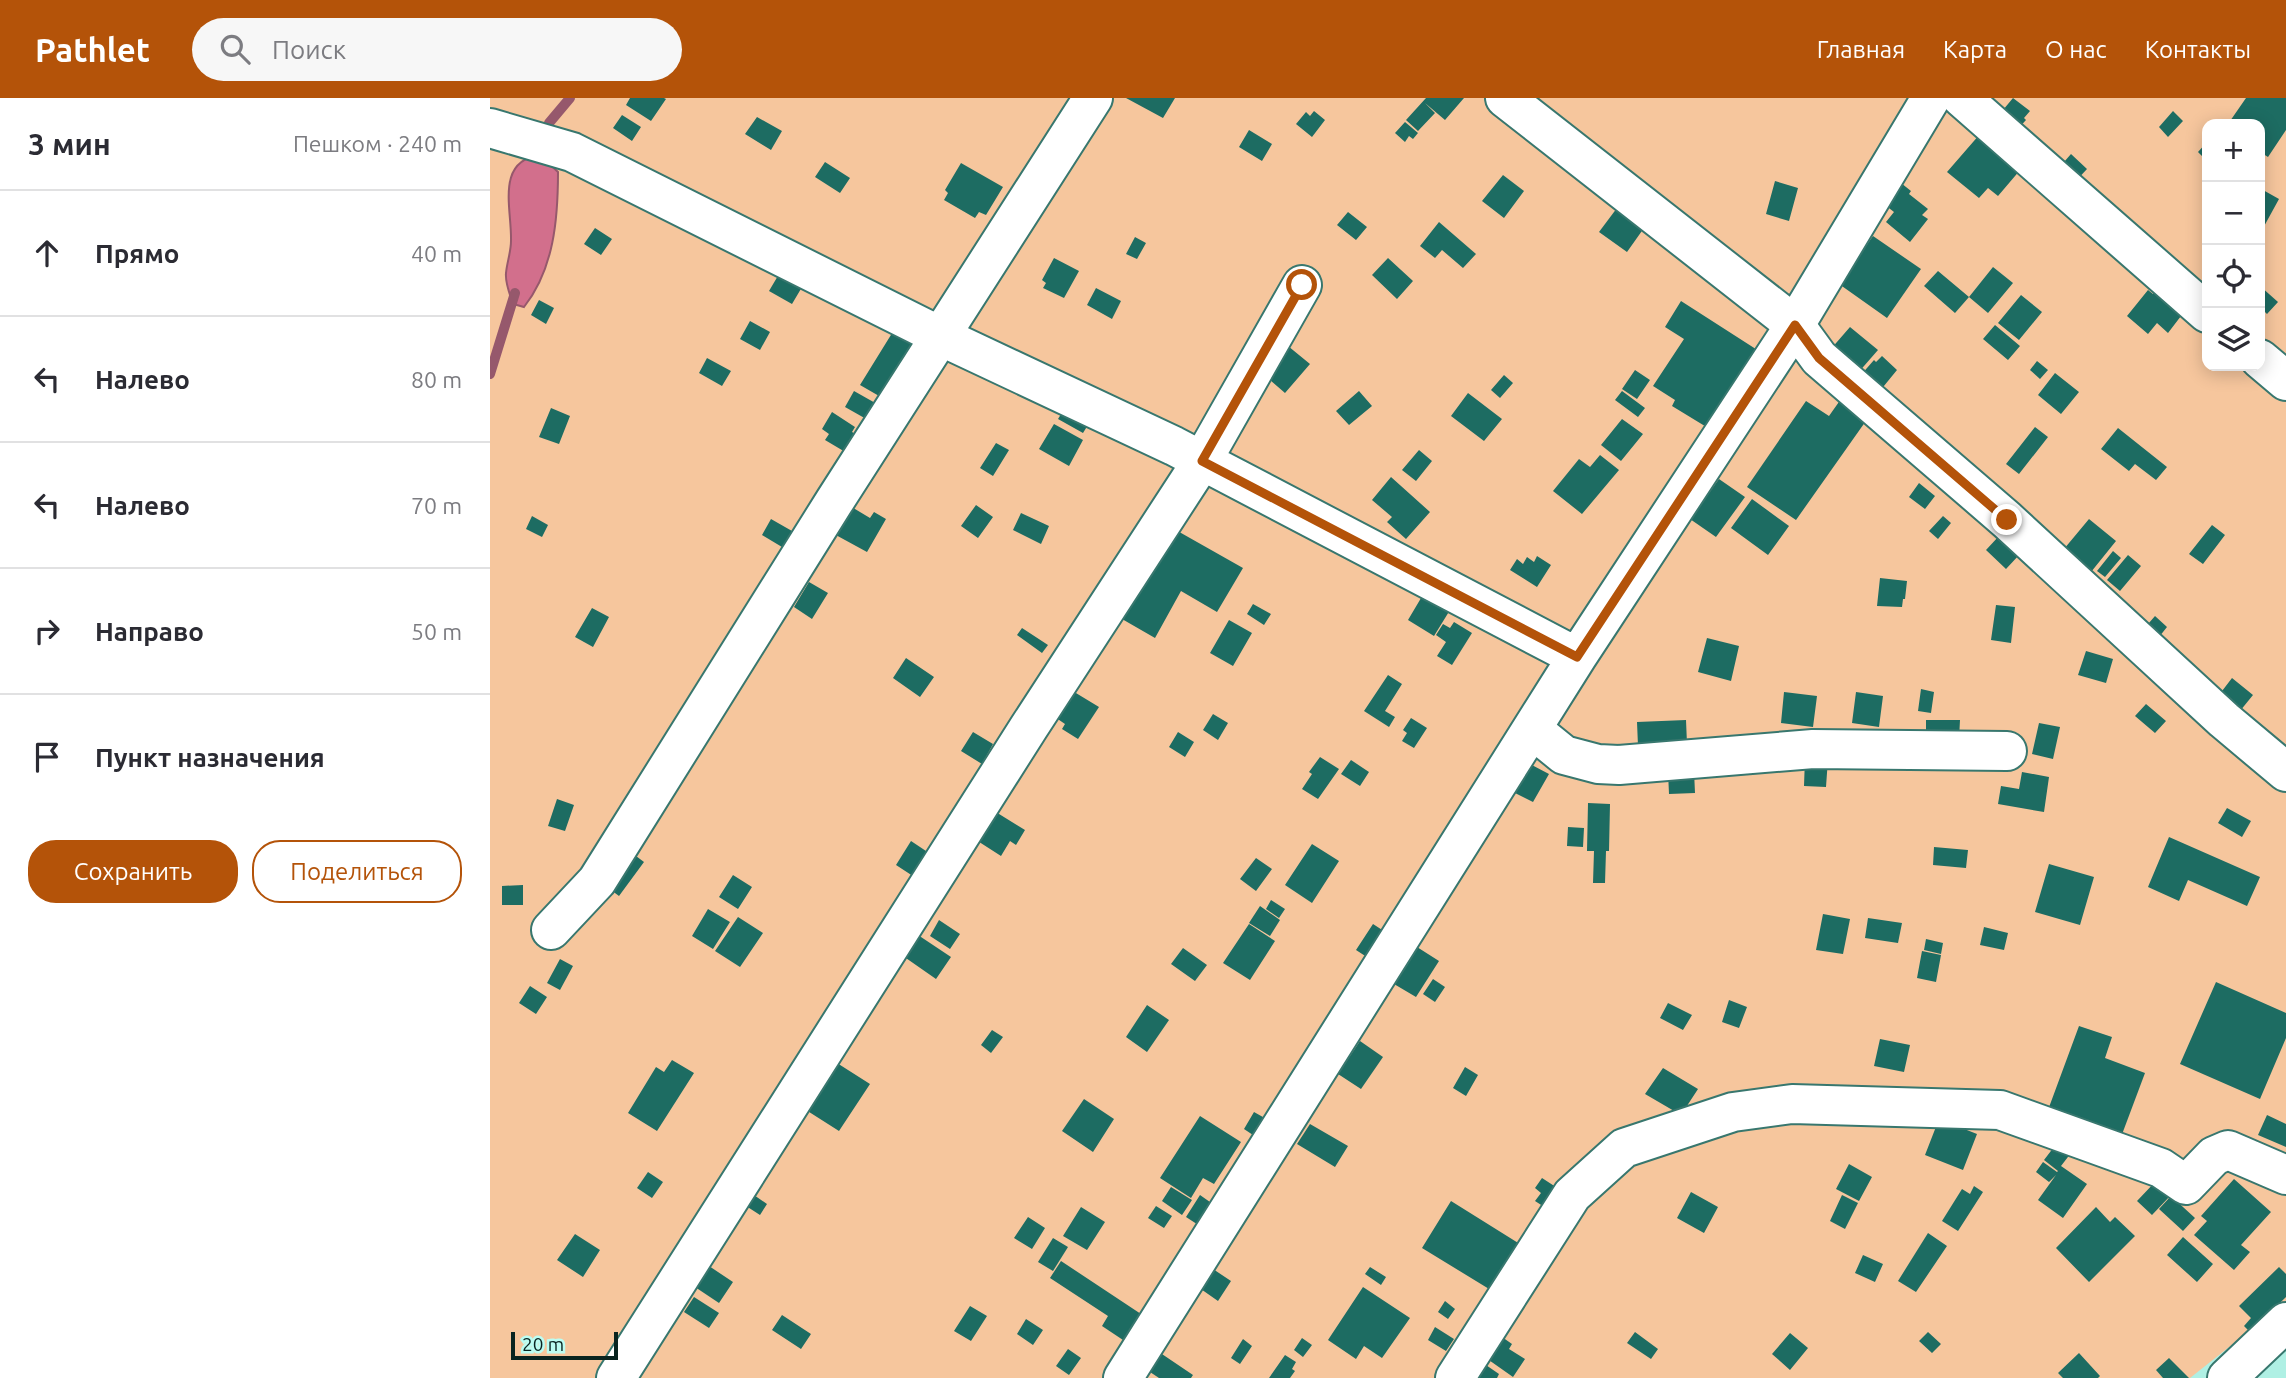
<!DOCTYPE html>
<html lang="ru">
<head>
<meta charset="utf-8">
<style>
  body { margin:0; font-family:Ubuntu,sans-serif; background:#f7f7f7; color:#2b2b33 }
  .controls { position:absolute; right:21px; top:21px; display:grid; overflow:hidden; border-radius:14px; box-shadow:0 4px 18px #0003 }
  .controls button { width:63px; height:63px; display:grid; place-items:center; padding:0; border:0; border-bottom:2px solid #e1e1e2; background:#fff; color:#2b2b33; font:35px sans-serif }
  .scale { position:absolute; left:21px; bottom:18px; width:107px; box-sizing:border-box; padding-left:7px; border:4px solid #092420; border-top:0; font-size:19px; line-height:24px; white-space:nowrap; color:#092420; -webkit-text-stroke:5px #bcfdf2; paint-order:stroke }
  .stop { position:absolute; width:21px; height:21px; margin:-16px; border:5px solid #b45309; border-radius:50%; background:#fff }
  .stop.end { background:#b45309; border-color:#fff; box-shadow:0 2px 7px #0008 }
  .list { margin:0; padding:0; list-style:none }
  h2 { display:flex; justify-content:space-between; align-items:center; height:91px; margin:0; padding:0 28px; font-size:30px }
  h2 small { font-size:23px; font-weight:400; color:#7c7c81 }
  .list li { display:grid; grid-template-columns:46px 1fr auto; gap:21px; align-items:center; box-sizing:border-box; height:126px; padding:0 28px; border-top:2px solid #e1e1e2 }
  .list b { display:block; font-size:26px; white-space:nowrap }
  .list em { font-size:23px; font-style:normal; color:#7c7c81 }
  .actions { display:flex; gap:14px; padding:21px 28px }
  .actions a { flex:1; padding:16px 0; border:2px solid #b45309; border-radius:28px; text-align:center; font-size:24px; color:#b45309 }
  .actions .main { background:#b45309; color:#fff }
  .icon { flex:none; width:38px; height:38px; fill:none; stroke:currentColor; stroke-width:2; stroke-linecap:round; stroke-linejoin:round }
  .map { position:relative; flex:none; width:1796px; height:1280px; overflow:hidden }
  header { display:flex; align-items:center; gap:42px; box-sizing:border-box; height:98px; padding:0 35px; background:#b45309; color:#fff }
  header strong { font-size:33px }
  nav { display:flex; gap:38px; margin-inline-start:auto; font-size:24px }
  .search { width:490px; height:63px; background:#f7f7f7; display:flex; align-items:center; gap:18px; box-sizing:border-box; padding:0 24px; border-radius:38px; color:#7c7c81; font-size:26px }
  main { display:flex }
  aside { flex:1; background:#fff }
  .map>svg:first-child { display:block }
  .green { fill:#f6c69d; fill-rule:evenodd }
  .water { fill:#d26f8c; stroke:#96586c; stroke-width:2 }
  .lines { fill:none; stroke-linecap:round; stroke-linejoin:round }
  .stream { stroke:#96586c; stroke-width:10 }
  .building { fill:#1d6c62 }
  .minor-casing { stroke:#38776e; stroke-width:42 }
  .minor { stroke:#fff; stroke-width:38 }
  .route { stroke:#b45309; stroke-width:9 }
</style>
</head>
<body>
<header>
<strong>Pathlet</strong>
<div class="search"><svg class="icon" aria-label="search" viewBox="0 0 24 24"><circle cx="10" cy="10" r="6"/><path d="M15 15l6 6"/></svg>Поиск</div>
<nav><a>Главная</a><a>Карта</a><a>О нас</a><a>Контакты</a></nav>
</header>
<main>
<aside>
<h2>3 мин<small>Пешком · 240 m</small></h2>
<ul class="list">
<li><svg class="icon" aria-label="ahead" viewBox="0 0 24 24"><path d="M12 20V5M6 11l6-6 6 6"/></svg><div><b>Прямо</b></div><em>40 m</em></li>
<li><svg class="icon" aria-label="left" viewBox="0 0 24 24"><path d="M17 20v-9H6M10 6l-5 5 5 5"/></svg><div><b>Налево</b></div><em>80 m</em></li>
<li><svg class="icon" aria-label="left" viewBox="0 0 24 24"><path d="M17 20v-9H6M10 6l-5 5 5 5"/></svg><div><b>Налево</b></div><em>70 m</em></li>
<li><svg class="icon" aria-label="right" viewBox="0 0 24 24"><path d="M7 20v-9h11M14 6l5 5-5 5"/></svg><div><b>Направо</b></div><em>50 m</em></li>
<li><svg class="icon" aria-label="arrive" viewBox="0 0 24 24"><path d="M6 21V4h12l-3 4 3 4H6"/></svg><div><b>Пункт назначения</b></div></li>
</ul>
<div class="actions"><a class="main">Сохранить</a><a>Поделиться</a></div>
</aside>
<div class="map">
<svg width="1796" height="1280" viewBox="0 0 1796 1280">
  <rect width="100%" height="100%" fill="#aff0e4"/>
  <!-- green -->
  <path class="green" d="M 0,0 L 1796,0 L 1796,1204 L 1700,1280 L 0,1280 ZM 1717,26 L 1770,26 L 1770,268 L 1717,268 Z"/>
  <!-- water -->
  <path class="water" d="M 50,57 L 68,74 C 68,121 64,171 34,209 L 23,206 C 20,197 15,185 16,175 C 17,164 21,154 21,143 C 22,111 5,63 50,57 Z"/>
  <g class="lines">
    <!-- stream -->
    <path class="stream" d="M 59,25 L 80,0
      M 0,276 L 25,195"/>
  </g>
  <!-- building -->
  <path class="building" d="M 140,0 L 174,0 L 176,1 L 161,23 L 136,7 Z
    M 636,0 L 685,0 L 673,20 Z
    M 936,0 L 974,0 L 955,22 L 935,5 L 945,15 L 928,33 L 916,22 Z
    M 1523,0 L 1540,13 L 1534,20 L 1536,22 L 1526,33 L 1513,12 Z
    M 1756,0 L 1796,0 L 1796,32 L 1778,59 L 1770,54 L 1770,26 L 1738,26 Z
    M 824,13 L 835,22 L 822,39 L 806,26 L 816,14 L 820,18 Z
    M 1683,13 L 1693,23 L 1678,39 L 1669,29 Z
    M 132,17 L 151,29 L 142,43 L 123,30 Z
    M 267,19 L 292,33 L 281,52 L 255,36 Z
    M 915,24 L 928,35 L 923,41 L 919,38 L 915,44 L 905,35 Z
    M 759,32 L 782,46 L 772,63 L 749,49 Z
    M 1490,36 L 1531,71 L 1508,98 L 1498,90 L 1489,100 L 1457,74 Z
    M 1717,44 L 1717,63 L 1708,54 Z
    M 1581,56 L 1597,71 L 1583,86 L 1567,72 Z
    M 335,64 L 360,80 L 350,95 L 325,79 Z
    M 471,65 L 513,89 L 496,117 L 489,114 L 485,120 L 454,102 L 458,95 L 455,92 Z
    M 1013,77 L 1034,93 L 1014,120 L 992,103 Z
    M 1406,81 L 1421,93 L 1419,96 L 1438,111 L 1432,117 L 1438,121 L 1420,144 L 1396,124 L 1404,114 L 1390,103 Z
    M 1285,83 L 1308,90 L 1299,123 L 1276,116 Z
    M 1773,92 L 1789,101 L 1772,132 L 1770,131 L 1770,97 Z
    M 1127,110 L 1154,130 L 1137,154 L 1109,134 Z
    M 858,114 L 877,129 L 866,142 L 847,127 Z
    M 949,124 L 986,156 L 973,170 L 952,152 L 945,160 L 930,148 Z
    M 105,130 L 122,141 L 111,157 L 94,146 Z
    M 1383,138 L 1431,171 L 1397,220 L 1349,186 Z
    M 645,139 L 656,145 L 647,161 L 636,156 Z
    M 564,160 L 589,173 L 574,200 L 553,190 L 556,185 L 552,182 Z
    M 898,160 L 923,183 L 907,201 L 882,177 Z
    M 1503,169 L 1523,185 L 1498,215 L 1479,199 Z
    M 292,171 L 315,184 L 302,206 L 279,193 Z
    M 1448,173 L 1479,199 L 1465,215 L 1434,188 Z
    M 1770,188 L 1788,204 L 1777,216 L 1770,209 Z
    M 1669,189 L 1685,202 L 1679,209 L 1691,218 L 1678,235 L 1667,225 L 1658,236 L 1637,218 L 1658,192 L 1663,196 Z
    M 606,190 L 631,203 L 622,221 L 597,207 Z
    M 1531,197 L 1552,214 L 1529,242 L 1508,225 Z
    M 49,202 L 64,210 L 56,226 L 41,217 Z
    M 1191,203 L 1272,255 L 1223,333 L 1182,308 L 1185,302 L 1163,288 L 1194,241 L 1175,229 Z
    M 260,223 L 280,234 L 270,252 L 250,241 Z
    M 1505,227 L 1530,248 L 1518,262 L 1493,241 Z
    M 1360,229 L 1388,252 L 1367,276 L 1340,252 Z
    M 404,232 L 429,247 L 396,302 L 370,287 Z
    M 798,248 L 820,266 L 795,295 L 773,276 Z
    M 1392,258 L 1407,272 L 1389,294 L 1370,278 L 1384,262 L 1386,264 Z
    M 217,260 L 241,273 L 232,288 L 209,275 Z
    M 1547,263 L 1558,272 L 1550,281 L 1540,272 Z
    M 1145,272 L 1160,282 L 1147,301 L 1132,291 Z
    M 1565,275 L 1589,294 L 1571,316 L 1548,297 Z
    M 1014,277 L 1023,285 L 1010,300 L 1001,292 Z
    M 364,293 L 387,306 L 378,322 L 355,309 Z
    M 869,293 L 882,308 L 859,327 L 846,313 Z
    M 1132,293 L 1155,310 L 1148,319 L 1125,302 Z
    M 978,295 L 1012,321 L 994,343 L 961,318 Z
    M 1351,301 L 1378,320 L 1306,422 L 1257,389 L 1316,303 L 1339,318 Z
    M 576,308 L 601,322 L 593,335 L 568,321 Z
    M 61,310 L 80,318 L 69,346 L 49,339 Z
    M 342,314 L 365,329 L 362,334 L 378,343 L 367,361 L 335,342 L 339,336 L 332,331 Z
    M 1132,321 L 1153,336 L 1131,363 L 1111,347 Z
    M 564,326 L 593,342 L 579,368 L 549,351 Z
    M 1545,329 L 1558,339 L 1529,376 L 1516,366 Z
    M 1628,330 L 1677,369 L 1666,382 L 1645,366 L 1639,373 L 1611,351 Z
    M 506,345 L 519,352 L 503,378 L 490,370 Z
    M 929,352 L 942,363 L 926,383 L 912,372 Z
    M 1110,357 L 1129,372 L 1092,416 L 1063,393 L 1089,361 L 1100,369 Z
    M 901,379 L 940,414 L 916,441 L 897,424 L 902,419 L 882,402 Z
    M 1229,381 L 1255,399 L 1226,439 L 1200,421 Z
    M 1429,385 L 1445,398 L 1435,411 L 1419,399 Z
    M 1262,401 L 1299,428 L 1278,457 L 1241,430 Z
    M 486,407 L 503,419 L 488,440 L 471,428 Z
    M 360,408 L 380,420 L 384,414 L 396,421 L 377,454 L 344,436 Z
    M 531,415 L 559,428 L 551,446 L 523,432 Z
    M 42,418 L 58,427 L 52,439 L 36,431 Z
    M 1453,418 L 1461,425 L 1448,441 L 1439,433 Z
    M 281,421 L 302,433 L 292,449 L 272,437 Z
    M 1599,421 L 1626,443 L 1601,474 L 1574,451 Z
    M 1722,427 L 1735,437 L 1713,466 L 1699,456 Z
    M 684,431 L 753,470 L 727,514 L 691,493 L 665,540 L 632,521 Z
    M 1509,438 L 1530,456 L 1516,471 L 1496,452 Z
    M 1623,453 L 1631,460 L 1615,479 L 1607,473 Z
    M 1638,457 L 1651,468 L 1630,493 L 1617,482 Z
    M 1047,458 L 1061,467 L 1047,489 L 1020,472 L 1027,461 L 1033,466 L 1037,459 L 1044,464 Z
    M 1390,480 L 1417,483 L 1415,501 L 1413,501 L 1412,509 L 1387,508 Z
    M 319,484 L 338,495 L 322,521 L 304,509 Z
    M 934,495 L 960,512 L 944,538 L 918,522 Z
    M 763,506 L 781,516 L 774,527 L 757,516 Z
    M 1506,507 L 1525,509 L 1521,545 L 1501,542 Z
    M 102,510 L 119,519 L 103,549 L 85,539 Z
    M 1665,518 L 1677,529 L 1665,544 L 1652,533 Z
    M 739,522 L 762,535 L 743,568 L 720,555 Z
    M 964,524 L 982,535 L 962,567 L 947,558 L 956,544 L 946,537 L 953,526 L 960,530 Z
    M 532,530 L 558,547 L 552,555 L 527,537 Z
    M 1217,540 L 1249,548 L 1241,583 L 1208,574 Z
    M 1596,553 L 1623,561 L 1616,585 L 1588,577 Z
    M 416,560 L 444,579 L 430,599 L 403,580 Z
    M 898,577 L 912,586 L 895,613 L 905,619 L 899,629 L 874,613 Z
    M 1742,580 L 1763,597 L 1750,613 L 1729,597 Z
    M 576,589 L 609,609 L 588,641 L 572,631 L 575,626 L 559,615 Z
    M 1431,591 L 1444,594 L 1441,615 L 1428,613 Z
    M 1294,594 L 1327,598 L 1323,629 L 1291,625 Z
    M 1366,594 L 1393,598 L 1389,629 L 1362,625 Z
    M 1656,606 L 1676,623 L 1665,635 L 1645,618 Z
    M 723,616 L 738,625 L 728,642 L 713,632 Z
    M 921,620 L 937,630 L 924,650 L 912,643 L 917,635 L 913,632 Z
    M 1196,622 L 1197,646 L 1148,648 L 1147,624 Z
    M 1436,622 L 1470,622 L 1469,641 L 1436,641 Z
    M 1549,625 L 1570,629 L 1563,661 L 1542,656 Z
    M 483,634 L 503,646 L 492,666 L 471,653 Z
    M 688,634 L 704,644 L 695,659 L 679,649 Z
    M 830,659 L 849,671 L 828,701 L 812,691 L 822,676 L 819,674 Z
    M 1315,660 L 1338,661 L 1336,689 L 1314,688 Z
    M 861,662 L 879,674 L 870,688 L 851,676 Z
    M 1038,665 L 1059,676 L 1043,704 L 1023,694 Z
    M 1204,673 L 1205,695 L 1179,696 L 1178,674 Z
    M 1532,674 L 1559,679 L 1554,714 L 1508,706 L 1511,688 L 1529,691 Z
    M 67,701 L 84,707 L 75,733 L 58,728 Z
    M 1098,705 L 1120,706 L 1119,753 L 1116,753 L 1115,785 L 1103,785 L 1104,753 L 1097,753 Z
    M 1737,710 L 1761,723 L 1752,739 L 1728,725 Z
    M 501,711 L 535,732 L 526,747 L 520,743 L 511,758 L 483,740 Z
    M 1078,729 L 1094,730 L 1093,749 L 1077,748 Z
    M 1679,739 L 1770,779 L 1757,808 L 1698,782 L 1689,803 L 1658,789 Z
    M 421,743 L 445,759 L 429,782 L 406,767 Z
    M 822,746 L 849,763 L 822,805 L 795,787 Z
    M 1444,749 L 1478,752 L 1476,770 L 1443,767 Z
    M 138,752 L 154,764 L 129,798 L 113,786 Z
    M 766,760 L 782,771 L 766,793 L 750,781 Z
    M 1559,766 L 1604,779 L 1590,827 L 1545,814 Z
    M 243,777 L 262,789 L 248,811 L 229,799 Z
    M 33,787 L 33,807 L 12,807 L 12,788 Z
    M 781,802 L 795,811 L 789,820 L 776,811 Z
    M 770,808 L 790,822 L 780,838 L 759,825 Z
    M 218,811 L 240,824 L 223,851 L 202,838 Z
    M 1333,816 L 1360,821 L 1353,856 L 1326,852 Z
    M 248,819 L 273,835 L 250,869 L 225,853 Z
    M 1378,820 L 1412,825 L 1408,845 L 1375,840 Z
    M 449,822 L 470,836 L 460,851 L 440,838 Z
    M 759,826 L 785,843 L 760,882 L 733,865 Z
    M 883,826 L 903,839 L 886,865 L 866,852 Z
    M 1494,829 L 1518,835 L 1514,852 L 1490,847 Z
    M 428,837 L 461,859 L 446,881 L 413,858 Z
    M 1436,841 L 1453,845 L 1451,856 L 1434,852 Z
    M 927,849 L 949,863 L 926,899 L 904,886 Z
    M 693,850 L 717,867 L 705,883 L 681,866 Z
    M 1432,853 L 1451,857 L 1446,884 L 1427,880 Z
    M 70,861 L 83,868 L 70,892 L 57,885 Z
    M 943,881 L 955,889 L 945,904 L 933,896 Z
    M 1726,884 L 1796,915 L 1796,940 L 1770,1001 L 1690,966 Z
    M 40,888 L 57,899 L 46,916 L 29,905 Z
    M 1239,902 L 1257,909 L 1249,930 L 1232,924 Z
    M 1178,905 L 1202,917 L 1193,932 L 1170,920 Z
    M 657,907 L 679,922 L 657,954 L 636,939 Z
    M 1589,928 L 1622,939 L 1615,960 L 1655,975 L 1631,1039 L 1558,1012 Z
    M 502,932 L 513,939 L 501,955 L 491,947 Z
    M 1390,941 L 1420,947 L 1414,974 L 1384,968 Z
    M 870,943 L 893,959 L 871,991 L 848,976 Z
    M 182,962 L 204,975 L 167,1033 L 138,1015 L 166,969 L 174,974 Z
    M 347,965 L 380,986 L 349,1033 L 316,1012 Z
    M 975,969 L 988,977 L 976,998 L 963,990 Z
    M 1173,970 L 1208,991 L 1191,1017 L 1155,996 Z
    M 594,1001 L 624,1021 L 603,1054 L 572,1033 Z
    M 764,1014 L 780,1023 L 769,1041 L 754,1031 Z
    M 1777,1017 L 1796,1026 L 1796,1049 L 1768,1037 Z
    M 710,1018 L 751,1044 L 724,1086 L 713,1080 L 701,1100 L 670,1080 Z
    M 1449,1021 L 1487,1036 L 1473,1072 L 1435,1057 Z
    M 820,1026 L 858,1048 L 845,1069 L 807,1046 Z
    M 1567,1045 L 1581,1055 L 1571,1068 L 1597,1086 L 1573,1120 L 1548,1102 L 1566,1077 L 1559,1084 L 1546,1074 L 1553,1064 L 1567,1074 L 1568,1073 L 1554,1062 Z
    M 1359,1066 L 1382,1079 L 1369,1103 L 1346,1091 Z
    M 158,1074 L 173,1084 L 162,1100 L 147,1090 Z
    M 1052,1080 L 1072,1093 L 1059,1112 L 1045,1103 L 1051,1095 L 1045,1090 Z
    M 1744,1081 L 1781,1114 L 1751,1147 L 1760,1154 L 1744,1172 L 1704,1137 L 1717,1123 L 1711,1118 Z
    M 1666,1083 L 1681,1097 L 1662,1117 L 1647,1103 Z
    M 1484,1088 L 1493,1094 L 1468,1133 L 1452,1123 L 1472,1091 L 1480,1096 Z
    M 681,1089 L 702,1102 L 692,1117 L 672,1103 Z
    M 1201,1094 L 1228,1109 L 1214,1135 L 1187,1120 Z
    M 261,1095 L 277,1106 L 270,1117 L 253,1106 Z
    M 710,1097 L 727,1109 L 713,1130 L 696,1119 Z
    M 1352,1097 L 1368,1105 L 1355,1131 L 1340,1123 Z
    M 1681,1098 L 1705,1120 L 1693,1133 L 1669,1111 Z
    M 961,1103 L 1033,1148 L 1004,1194 L 932,1150 Z
    M 666,1108 L 682,1118 L 674,1130 L 658,1120 Z
    M 591,1109 L 615,1124 L 597,1152 L 573,1138 Z
    M 1606,1109 L 1620,1124 L 1625,1119 L 1645,1138 L 1599,1184 L 1566,1150 Z
    M 538,1119 L 555,1130 L 542,1151 L 524,1140 Z
    M 1438,1135 L 1457,1148 L 1426,1194 L 1408,1183 Z
    M 85,1136 L 110,1152 L 93,1179 L 67,1162 Z
    M 1693,1139 L 1723,1166 L 1707,1184 L 1677,1157 Z
    M 563,1140 L 578,1149 L 563,1173 L 548,1164 Z
    M 1373,1157 L 1393,1166 L 1385,1184 L 1365,1175 Z
    M 571,1163 L 657,1220 L 639,1246 L 612,1228 L 618,1218 L 560,1180 Z
    M 216,1166 L 243,1184 L 229,1205 L 202,1187 Z
    M 720,1169 L 741,1183 L 728,1203 L 708,1189 Z
    M 880,1169 L 896,1179 L 891,1187 L 875,1176 Z
    M 1789,1169 L 1796,1176 L 1796,1199 L 1760,1234 L 1754,1228 L 1761,1220 L 1749,1208 Z
    M 873,1189 L 920,1220 L 892,1260 L 874,1248 L 866,1261 L 838,1242 Z
    M 204,1199 L 229,1215 L 219,1230 L 194,1214 Z
    M 955,1203 L 965,1211 L 958,1221 L 948,1214 Z
    M 480,1208 L 497,1218 L 481,1243 L 464,1233 Z
    M 292,1217 L 321,1236 L 311,1251 L 282,1232 Z
    M 536,1221 L 553,1232 L 543,1247 L 527,1236 Z
    M 945,1229 L 964,1241 L 956,1253 L 938,1242 Z
    M 1145,1234 L 1168,1251 L 1161,1261 L 1137,1245 Z
    M 1438,1234 L 1451,1246 L 1442,1255 L 1429,1243 Z
    M 1300,1235 L 1318,1250 L 1300,1272 L 1282,1256 Z
    M 1012,1239 L 1022,1246 L 1019,1251 L 1035,1261 L 1023,1279 L 996,1260 Z
    M 812,1240 L 822,1247 L 813,1259 L 804,1252 Z
    M 753,1241 L 762,1248 L 750,1266 L 741,1260 Z
    M 663,1250 L 703,1277 L 701,1280 L 669,1280 L 651,1268 Z
    M 578,1251 L 591,1260 L 579,1277 L 566,1268 Z
    M 1589,1255 L 1610,1278 L 1608,1280 L 1573,1280 L 1568,1275 Z
    M 795,1257 L 806,1264 L 802,1271 L 805,1273 L 800,1280 L 779,1280 Z
    M 1679,1260 L 1699,1280 L 1673,1280 L 1666,1272 Z
    M 993,1265 L 1009,1276 L 1007,1280 L 982,1280 Z"/>
  <g class="lines">
    <defs>
      <path id="minor" d="M 1015,0 L 1305,227 L 1329,260 L 1517,422 L 1734,622 L 1796,674
        M 1472,0 L 1717,215
        M 0,30 L 82,54 L 450,238 L 684,348 L 1087,559
        M 1770,261 L 1796,283
        M 1042,631 L 1074,657 L 1108,666 L 1129,667 L 1323,651 L 1517,653
        M 61,832 L 107,783 L 344,404 L 603,0
        M 126,1280 L 539,629 L 712,363 L 812,187
        M 633,1280 L 1087,559 L 1305,227 L 1441,0
        M 965,1280 L 1082,1097 L 1134,1050 L 1243,1014 L 1302,1006 L 1510,1012 L 1671,1070 L 1696,1087 L 1724,1058 L 1738,1052 L 1796,1077
        M 1737,1280 L 1796,1224"/>
    </defs>
    <!-- minor casing -->
    <use href="#minor" class="minor-casing"/>
    <!-- minor -->
    <use href="#minor" class="minor"/>
  </g>
  <g class="lines">
    <!-- route -->
    <path class="route" d="M 812,187 L 712,363 L 1087,559 L 1305,227 L 1329,260 L 1517,422"/>
  </g>
</svg>
<div class="controls">
<button>+</button>
<button>−</button>
<button><svg class="icon" aria-label="locate" viewBox="0 0 24 24"><circle cx="12" cy="12" r="6"/><path d="M12 2v4M12 18v4M2 12h4M18 12h4"/></svg></button>
<button><svg class="icon" aria-label="layers" viewBox="0 0 24 24"><path d="M12 4l9 5-9 5-9-5zM3 14l9 5 9-5"/></svg></button>
</div>
<div class="scale">20 m</div>
<div class="stop" style="left:812px;top:187px"></div>
<div class="stop end" style="left:1517px;top:422px"></div>
</div>
</main>
</body>
</html>
